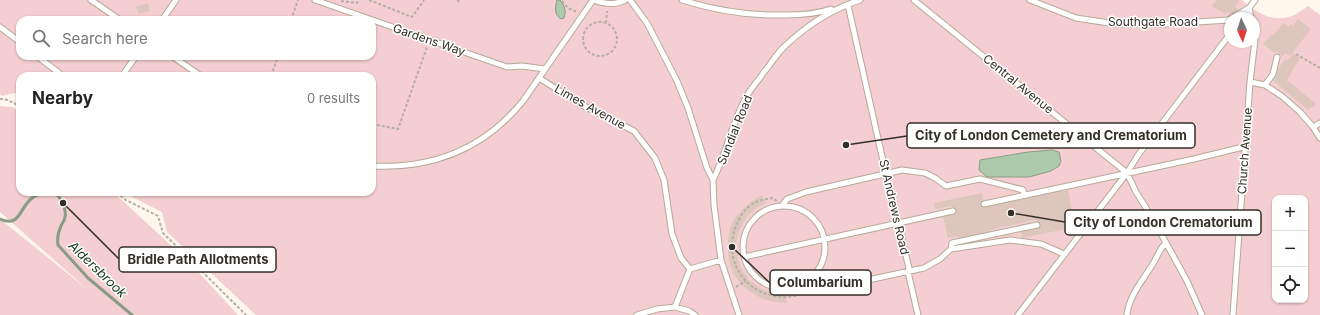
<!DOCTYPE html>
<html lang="en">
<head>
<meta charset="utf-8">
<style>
  body { margin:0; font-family:Inter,sans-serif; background:#f2f2f2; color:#222 }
  .controls { position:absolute; right:12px; bottom:12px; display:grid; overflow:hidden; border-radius:8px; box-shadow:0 1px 3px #0004 }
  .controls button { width:36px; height:36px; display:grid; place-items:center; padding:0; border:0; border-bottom:1px solid #e0e0e0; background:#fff; color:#222; font:20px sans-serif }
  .compass { position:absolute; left:1224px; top:12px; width:36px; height:36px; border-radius:50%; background:#fff; box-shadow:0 1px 3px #0004; rotate:176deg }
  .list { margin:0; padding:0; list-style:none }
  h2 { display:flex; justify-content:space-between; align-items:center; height:52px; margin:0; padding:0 16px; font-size:17px }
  h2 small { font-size:13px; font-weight:400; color:#767676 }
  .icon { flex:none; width:22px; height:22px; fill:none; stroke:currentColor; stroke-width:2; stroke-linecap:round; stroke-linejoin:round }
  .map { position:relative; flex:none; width:1320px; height:315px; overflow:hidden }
  .search { position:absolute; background:#fff; box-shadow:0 1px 3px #0004; left:16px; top:16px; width:360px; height:44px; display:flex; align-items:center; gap:10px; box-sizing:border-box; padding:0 14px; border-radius:12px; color:#767676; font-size:15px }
  .panel { position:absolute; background:#fff; box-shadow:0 1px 3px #0004; left:16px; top:72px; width:360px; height:124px; border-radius:12px }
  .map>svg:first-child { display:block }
  .green { fill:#f4ced0; fill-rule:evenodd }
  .water { fill:#adcbab; stroke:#899c84 }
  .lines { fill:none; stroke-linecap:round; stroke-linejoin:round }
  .stream { stroke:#899c84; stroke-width:3 }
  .building { fill:#ddc7bc }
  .service-casing { stroke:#b6aa98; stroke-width:7 }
  .path { stroke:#b6afa5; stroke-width:2; stroke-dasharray:3 2; stroke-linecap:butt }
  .service { stroke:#fff; stroke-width:5 }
  .labels { text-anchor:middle; stroke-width:3; stroke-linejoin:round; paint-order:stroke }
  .street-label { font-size:12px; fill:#342f28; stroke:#fff }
  .water-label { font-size:13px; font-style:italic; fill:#174116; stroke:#fff }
  .leader { fill:none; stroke:#342f28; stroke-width:1.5 }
  .callout-dot { fill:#342f28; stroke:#fff; stroke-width:1.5 }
  .callout { fill:#fff; stroke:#342f28; stroke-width:1.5 }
  .callout-label { font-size:13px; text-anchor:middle; font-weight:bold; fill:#342f28 }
</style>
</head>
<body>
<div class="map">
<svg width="1320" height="315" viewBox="0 0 1320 315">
  <rect width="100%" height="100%" fill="#fff7ec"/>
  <!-- green -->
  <path class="green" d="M 0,0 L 1242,0 C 1257,13 1274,24 1294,15 C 1299,13 1303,9 1308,6 L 1320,15 L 1320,315 L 256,315 L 167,232 L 162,212 L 132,197 L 127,192 L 372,192 L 372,76 L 20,76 L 20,97 L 15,93 L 2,96 L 0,94 ZM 1230,18 L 1254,18 L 1254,42 L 1230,42 ZM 20,20 L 372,20 L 372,56 L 20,56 ZM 1275,198 L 1305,198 L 1305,300 L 1275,300 Z
    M 0,106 L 12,107 L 20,112 L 20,192 L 113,192 L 189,262 L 238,315 L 0,315 L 0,219 L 88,290 L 0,212 Z"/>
  <!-- water -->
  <path class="water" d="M 557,0 L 560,0 C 564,6 567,10 564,18 L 561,19 C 554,15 555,7 557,0 Z
    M 1052,150 L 1059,152 L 1061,161 L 1059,166 L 1051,171 L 1029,177 L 987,177 L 979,170 L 980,160 L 1028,152 Z"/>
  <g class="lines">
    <!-- stream -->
    <path class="stream" d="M 54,192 C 60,196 67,209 65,217 C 65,220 62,223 61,226 C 58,232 57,238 58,245 L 88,278 L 132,315
      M 0,219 C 18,227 19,212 28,202 C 32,197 38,194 44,192"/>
  </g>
  <!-- building -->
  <path class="building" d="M 1217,0 L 1239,0 L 1235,7 L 1238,9 L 1234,16 L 1227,12 L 1225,14 L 1212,6 Z
    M 148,3 L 150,11 L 139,14 L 136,7 Z
    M 1298,19 L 1311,29 L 1290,56 L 1285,53 L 1283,56 L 1276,51 L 1275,53 L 1263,44 L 1271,35 L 1274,35 L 1274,33 L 1277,31 L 1283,23 L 1289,27 L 1291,24 L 1293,26 Z
    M 1293,53 L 1300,58 L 1287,80 L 1316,104 L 1308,110 L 1271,79 L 1285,59 L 1288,60 Z
    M 1061,188 L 1062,192 L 1068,190 L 1072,211 L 1067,212 L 1071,228 L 1022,238 L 1021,231 L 1037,227 L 1036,220 L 990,230 L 990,232 L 959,239 L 958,236 L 948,238 L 943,216 L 954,214 L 952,206 L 935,209 L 934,203 L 982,193 L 985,207 L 1032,197 L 1032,195 Z
    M 762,195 L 766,203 L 757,208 L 749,214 L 743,223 L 739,232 L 736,242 L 736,252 L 739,262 L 743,272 L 749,280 L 757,286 L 766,291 L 776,294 L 786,295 L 787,303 L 775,302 L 763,299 L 752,293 L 743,286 L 735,276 L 730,265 L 728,253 L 728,241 L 730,229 L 735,218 L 743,209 L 752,201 Z"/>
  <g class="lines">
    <defs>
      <path id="service" d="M 91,0 L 120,20
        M 315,0 L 507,67 L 522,66 L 545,69
        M 594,0 C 604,4 614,6 625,0
        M 630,0 L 647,23 L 677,81 L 688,108 L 707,168 L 713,180 L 714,205 L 721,260 L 739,315
        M 682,0 C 717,11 748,16 785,15 C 801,15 817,14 831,9
        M 914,0 L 1127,173 L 1136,192 L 1153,219 L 1187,281 L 1202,315
        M 1030,0 L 1076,18 L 1116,24 L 1166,24 L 1228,20 L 1230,19
        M 848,5 L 886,174 L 909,268 L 908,272 L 918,315
        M 1232,18 L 1249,8 L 1251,18
        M 1242,18 L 1255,0
        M 162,20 L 176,0
        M 0,27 L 20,42
        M 37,56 L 63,76
        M 172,56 L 201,76
        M 122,76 L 136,56
        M 539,78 L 582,105 L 634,131 L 655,158 L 664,180 L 672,234 L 681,258 L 690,269
        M 1250,82 L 1265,85 L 1283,97 L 1300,112 L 1313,127 L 1320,138
        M 1265,85 L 1273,74 L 1277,57
        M 1313,127 L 1320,123
        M 372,166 C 433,169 484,149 523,101 L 593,0
        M 713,180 C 727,152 732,121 748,94 C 752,87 759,80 764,72 C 771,64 777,53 785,46 C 806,26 832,9 860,0
        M 984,204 L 1194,159 L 1239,148 L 1245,147
        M743 247a41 41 0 1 1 82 0a41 41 0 1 1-82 0Z
        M 782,206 L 787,199 L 806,192 L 902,170 L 925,173 L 935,178 L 946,186 L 980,179 L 1023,190 L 1024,195
        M 1069,219 L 1094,215
        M 951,249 L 1010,240 L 1041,244 L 1064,254
        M 744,257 L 953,211
        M 799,286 C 805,291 809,292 817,291 L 924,268 L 940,259 L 951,249 L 952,243 L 1037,225
        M 675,307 L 689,311 L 695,315
        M 637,315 L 657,309 L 675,307 L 690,269 L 721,260
        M 1018,315 L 1127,173 L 1138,155 L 1230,34
        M 1127,315 C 1129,295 1144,279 1154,262 C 1158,255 1160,248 1166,243
        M 1233,315 L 1250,82 L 1255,40 L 1254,35"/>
    </defs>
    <!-- service casing -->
    <use href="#service" class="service-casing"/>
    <!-- path -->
    <path class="path" d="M 369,0 L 412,17 L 424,0
      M 457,0 L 461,3
      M 341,1 L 357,3 L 359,0
      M 562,1 L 568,8 L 577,12
      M 291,20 L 298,0
      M583 39a17 17 0 1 1 34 0a17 17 0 1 1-34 0Z
      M 606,23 L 607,11
      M 1296,54 L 1320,68
      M 271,76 L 278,56
      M 0,99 L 5,99 L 20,106
      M 372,124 L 398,129 L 427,47
      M 117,192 L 124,199 L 158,216 L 163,233 L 246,315
      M 777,201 L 772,198 C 766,199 759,200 754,203 C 746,207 740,216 737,224 C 723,253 739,288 771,295 C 780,297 790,298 798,295 L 799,293
      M 736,287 L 746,281"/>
    <!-- service -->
    <use href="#service" class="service"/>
  </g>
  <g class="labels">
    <!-- street labels -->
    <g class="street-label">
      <text x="1153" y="26">Southgate Road</text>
      <text transform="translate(429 40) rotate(19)" y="4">Gardens Way</text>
      <text transform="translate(1018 84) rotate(39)" y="4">Central Avenue</text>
      <text transform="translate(590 107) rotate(29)" y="4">Limes Avenue</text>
      <text transform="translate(735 130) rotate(-68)" y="4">Sundial Road</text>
      <text transform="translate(1245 151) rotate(-86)" y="4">Church Avenue</text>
      <text transform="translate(894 207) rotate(77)" y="4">St Andrews Road</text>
    </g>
    <!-- water labels -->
    <g class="water-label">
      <text transform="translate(98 269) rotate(44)" y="5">Aldersbrook</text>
    </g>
  </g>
  <!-- callouts -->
  <path class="leader" d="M846 145L907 136M1011 213L1065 222M63 203L119 259M732 247L770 283"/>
  <g class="callout-dot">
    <circle cx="846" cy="145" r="4"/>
    <circle cx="1011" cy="213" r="4"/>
    <circle cx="63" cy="203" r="4"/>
    <circle cx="732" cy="247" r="4"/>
  </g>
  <g class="callout">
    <rect x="907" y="123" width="288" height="25" rx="4"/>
    <rect x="1065" y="210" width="196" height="25" rx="4"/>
    <rect x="119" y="247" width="157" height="25" rx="4"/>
    <rect x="770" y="270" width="101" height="25" rx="4"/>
  </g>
  <g class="callout-label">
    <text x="1051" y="140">City of London Cemetery and Crematorium</text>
    <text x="1163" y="227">City of London Crematorium</text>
    <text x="198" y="264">Bridle Path Allotments</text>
    <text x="820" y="287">Columbarium</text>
  </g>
</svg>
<div class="controls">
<button>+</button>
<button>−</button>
<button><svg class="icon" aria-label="locate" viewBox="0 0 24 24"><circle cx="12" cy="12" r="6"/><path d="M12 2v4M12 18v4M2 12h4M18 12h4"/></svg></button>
</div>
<svg class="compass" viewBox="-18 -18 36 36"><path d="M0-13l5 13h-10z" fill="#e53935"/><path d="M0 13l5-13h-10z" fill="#767676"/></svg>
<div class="search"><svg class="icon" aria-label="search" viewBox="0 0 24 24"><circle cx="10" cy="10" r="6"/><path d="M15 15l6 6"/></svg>Search here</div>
<section class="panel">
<h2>Nearby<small>0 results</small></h2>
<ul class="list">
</ul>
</section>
</div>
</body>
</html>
